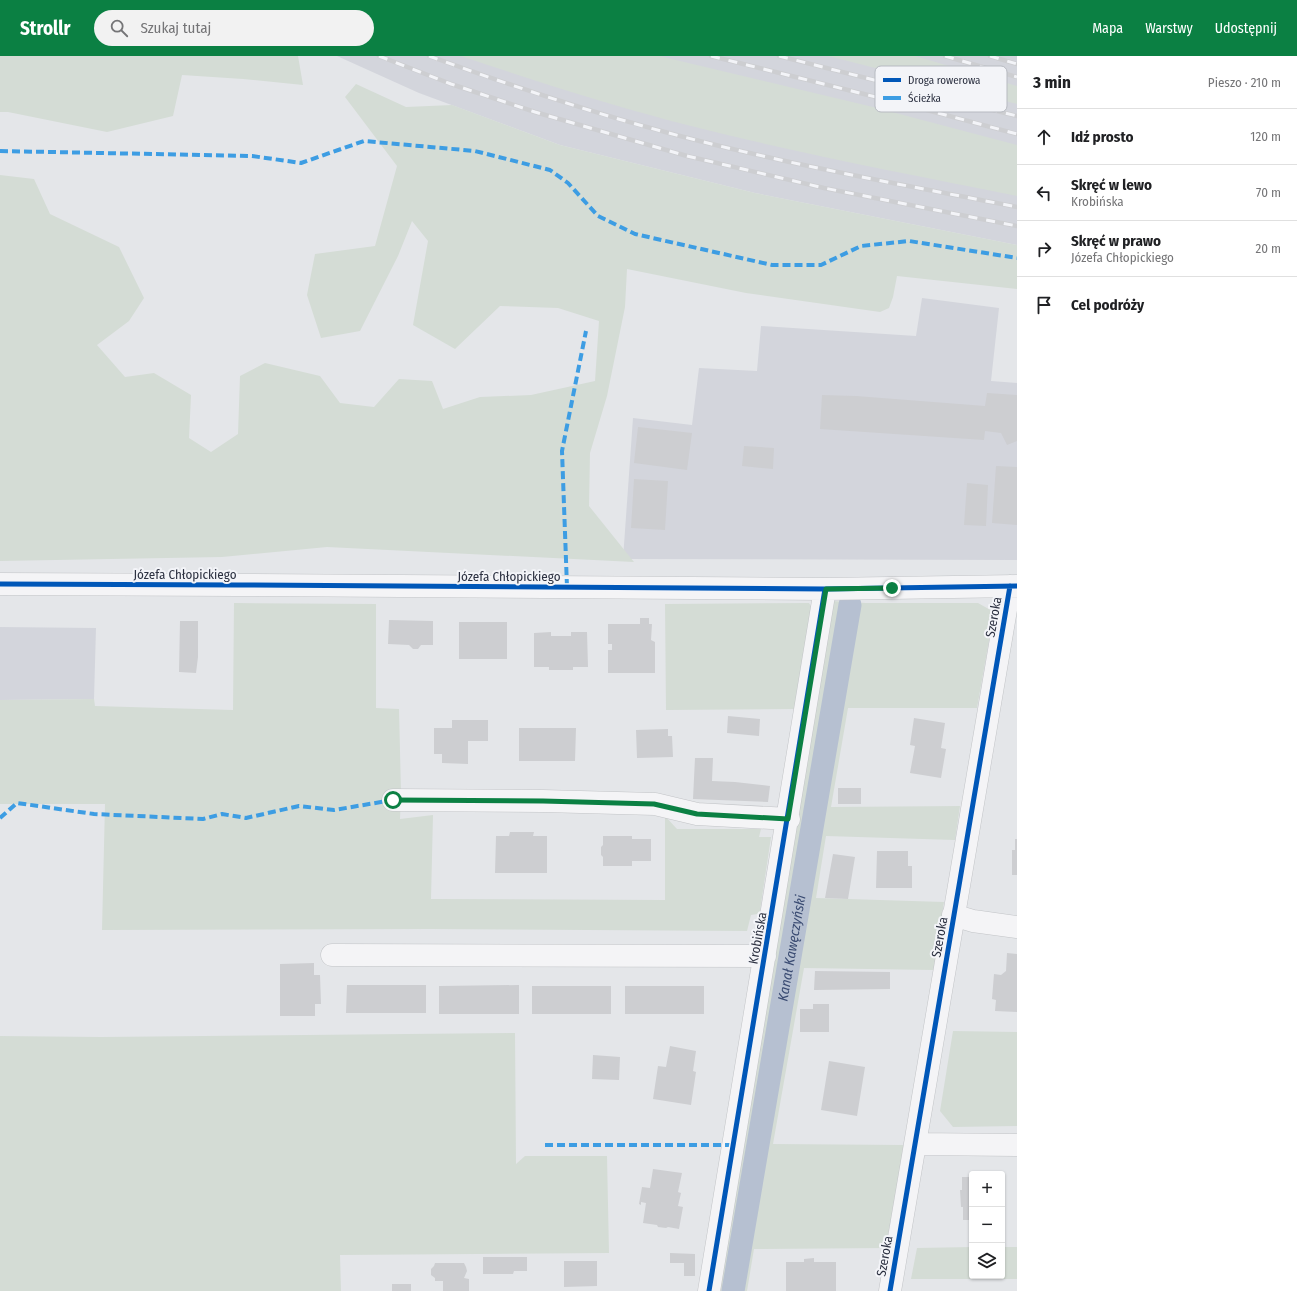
<!DOCTYPE html>
<html lang="pl">
<head>
<meta charset="utf-8">
<style>
  body { margin:0; font-family:"Fira Sans Condensed",sans-serif; background:#f2f2f2; color:#202124 }
  .controls { position:absolute; right:12px; bottom:12px; display:grid; overflow:hidden; border-radius:4px; box-shadow:0 1px 3px #0004 }
  .controls button { width:36px; height:36px; display:grid; place-items:center; padding:0; border:0; border-bottom:1px solid #e0e0e0; background:#fff; color:#202124; font:20px sans-serif }
  .stop { position:absolute; width:12px; height:12px; margin:-9px; border:3px solid #0b8043; border-radius:50%; background:#fff }
  .stop.end { background:#0b8043; border-color:#fff; box-shadow:0 1px 4px #0008 }
  .list { margin:0; padding:0; list-style:none }
  h2 { display:flex; justify-content:space-between; align-items:center; height:52px; margin:0; padding:0 16px; font-size:17px }
  h2 small { font-size:13px; font-weight:400; color:#757577 }
  .list li { display:grid; grid-template-columns:26px 1fr auto; gap:12px; align-items:center; box-sizing:border-box; height:56px; padding:0 16px; border-top:1px solid #e0e0e0 }
  .list b { display:block; font-size:15px; white-space:nowrap }
  .list p { margin:0; font-size:13px; white-space:nowrap; color:#757577 }
  .list em { font-size:13px; font-style:normal; color:#757577 }
  .icon { flex:none; width:22px; height:22px; fill:none; stroke:currentColor; stroke-width:2; stroke-linecap:round; stroke-linejoin:round }
  .map { position:relative; flex:none; width:1017px; height:1235px; overflow:hidden }
  header { display:flex; align-items:center; gap:24px; box-sizing:border-box; height:56px; padding:0 20px; background:#0b8043; color:#fff }
  header strong { font-size:19px }
  nav { display:flex; gap:22px; margin-inline-start:auto; font-size:14px }
  .search { width:280px; height:36px; background:#f2f2f2; display:flex; align-items:center; gap:10px; box-sizing:border-box; padding:0 14px; border-radius:22px; color:#757577; font-size:15px }
  main { display:flex }
  aside { flex:1; background:#fff }
  .map>svg:first-child { display:block }
  .built { fill:#d3d5dc }
  .green { fill:#d4dcd5 }
  .lines { fill:none; stroke-linecap:round; stroke-linejoin:round }
  .canal { stroke:#b6c0d1; stroke-width:23 }
  .building { fill:#cdced1 }
  .minor-casing { stroke:#c2c4c7; stroke-width:23 }
  .minor { stroke:#f4f4f6; stroke-width:22 }
  .rail-casing { stroke:#cdced1; stroke-width:4.5 }
  .rail { stroke:#f3f4f8; stroke-width:3; stroke-dasharray:9; stroke-linecap:butt }
  .quiet { stroke:#3d9de3; stroke-width:4; stroke-dasharray:8 4; stroke-linecap:butt }
  .cycleway-casing { stroke:#f3f4f8; stroke-width:8 }
  .cycleway { stroke:#0057b8; stroke-width:5 }
  .route { stroke:#0b8043; stroke-width:5 }
  .labels { text-anchor:middle; stroke-width:4; stroke-linejoin:round; paint-order:stroke }
  .street-label { font-size:13px; fill:#2c3141; stroke:#f3f4f8 }
  .water-label { font-size:14px; font-style:italic; fill:#3a4b72; stroke:#f3f4f8 }
  .key { fill:#f3f4f8; stroke:#b7bac1; stroke-width:1 }
  .key-label { font-size:11px; fill:#2c3141 }
</style>
</head>
<body>
<header>
<strong>Strollr</strong>
<div class="search"><svg class="icon" aria-label="search" viewBox="0 0 24 24"><circle cx="10" cy="10" r="6"/><path d="M15 15l6 6"/></svg>Szukaj tutaj</div>
<nav><a>Mapa</a><a>Warstwy</a><a>Udostępnij</a></nav>
</header>
<main>
<div class="map">
<svg width="1017" height="1235" viewBox="0 0 1017 1235">
  <rect width="100%" height="100%" fill="#e4e6e9"/>
  <!-- built -->
  <path class="built" d="M 337,0 L 1017,0 L 1017,189 L 755,137 L 560,89 L 419,37 Z
    M 922,242 L 999,252 L 991,325 L 1017,327 L 1017,504 L 623,503 L 633,362 L 692,369 L 699,312 L 757,315 L 761,270 L 916,280 Z
    M 0,571 L 96,572 L 94,643 L 0,644 Z"/>
  <!-- green -->
  <path class="green" d="M 0,0 L 298,0 L 303,29 L 243,23 L 182,19 L 173,60 L 107,76 L 8,56 L 0,56 Z
    M 461,0 L 659,0 L 873,51 L 1017,89 L 1017,140 C 909,118 801,98 695,71 C 616,51 538,26 461,0 Z
    M 828,0 L 915,0 L 1017,30 L 1017,48 Z
    M 356,28 L 406,51 L 452,49 L 560,89 L 755,137 L 1017,189 L 1017,233 L 897,220 L 893,241 L 889,252 L 880,256 L 746,237 L 627,213 L 625,251 L 607,340 L 590,397 L 589,450 L 634,506 L 327,491 L 222,501 L 0,505 L 0,119 L 34,123 L 50,158 L 119,191 L 144,242 L 129,265 L 97,289 L 125,321 L 154,317 L 191,339 L 189,382 L 211,396 L 238,378 L 240,320 L 265,307 L 320,320 L 340,347 L 374,351 L 399,323 L 432,325 L 443,353 L 480,341 L 531,339 L 595,325 L 599,265 L 558,252 L 500,250 L 455,293 L 413,269 L 428,185 L 412,165 L 398,200 L 360,275 L 321,282 L 307,239 L 315,198 L 375,190 L 397,110 L 345,41 Z
    M 832,545 L 866,547 L 978,547 L 994,556 L 977,652 L 848,652 L 831,751 L 960,750 L 955,784 L 826,780 L 816,842 L 944,846 L 934,914 L 804,912 L 773,1088 L 904,1089 L 886,1192 L 754,1193 L 747,1235 L 719,1235 Z
    M 234,547 L 376,548 L 376,652 L 399,653 L 401,736 L 400,763 L 433,759 L 431,843 L 665,844 L 665,760 L 677,773 L 761,773 L 759,781 L 771,781 L 760,855 L 757,858 L 751,859 L 747,875 L 431,873 L 102,874 L 105,748 L 0,748 L 0,644 L 94,643 L 95,650 L 233,654 Z
    M 809,547 L 812,552 L 795,653 L 666,654 L 665,548 Z
    M 953,975 L 1017,976 L 1017,1070 L 953,1071 L 940,1055 Z
    M 515,977 L 516,1108 L 525,1100 L 607,1100 L 609,1197 L 340,1199 L 341,1235 L 0,1235 L 0,980 L 101,981 Z
    M 972,1191 L 972,1220 L 1002,1220 L 1002,1191 L 1017,1191 L 1017,1223 L 911,1223 L 917,1192 Z"/>
  <g class="lines">
    <!-- canal -->
    <path class="canal" id="s1" d="M 733,1235 L 850,549"/>
  </g>
  <!-- building -->
  <path class="building" d="M 987,337 L 1017,339 L 1017,385 L 1007,389 L 1001,377 L 985,375 L 984,384 L 820,373 L 822,339 L 856,340 L 985,350 Z
    M 638,371 L 692,377 L 687,414 L 634,407 Z
    M 744,390 L 774,392 L 773,413 L 742,410 Z
    M 996,410 L 1017,411 L 1017,469 L 992,467 Z
    M 634,423 L 668,425 L 665,474 L 631,472 Z
    M 967,427 L 988,429 L 986,470 L 964,469 Z
    M 640,562 L 649,562 L 649,568 L 652,568 L 651,584 L 655,586 L 655,617 L 608,617 L 608,594 L 612,594 L 612,588 L 608,588 L 608,568 L 640,568 Z
    M 389,564 L 433,565 L 433,589 L 421,589 L 418,593 L 413,593 L 409,589 L 388,588 Z
    M 180,565 L 198,565 L 198,601 L 196,617 L 179,616 Z
    M 459,566 L 507,566 L 507,603 L 459,603 Z
    M 551,576 L 551,580 L 571,580 L 571,576 L 587,576 L 588,611 L 573,611 L 573,614 L 549,614 L 549,611 L 534,611 L 534,577 Z
    M 728,660 L 760,663 L 759,680 L 727,677 Z
    M 914,662 L 945,667 L 941,692 L 946,693 L 941,722 L 910,717 L 915,690 L 910,689 Z
    M 452,664 L 488,664 L 488,685 L 468,685 L 468,708 L 442,707 L 442,698 L 434,698 L 434,672 L 452,672 Z
    M 519,672 L 576,672 L 575,705 L 519,705 Z
    M 668,673 L 668,680 L 672,680 L 673,701 L 637,702 L 636,674 Z
    M 695,702 L 713,702 L 712,725 L 735,726 L 770,730 L 768,746 L 693,743 Z
    M 838,732 L 861,732 L 861,748 L 838,748 Z
    M 510,776 L 534,776 L 533,780 L 547,780 L 547,817 L 495,817 L 496,780 L 509,780 Z
    M 603,780 L 632,780 L 632,783 L 651,783 L 651,805 L 632,805 L 632,810 L 603,810 L 603,801 L 601,799 L 601,791 L 603,789 Z
    M 1015,783 L 1017,783 L 1017,819 L 1012,819 L 1012,794 L 1015,794 Z
    M 877,795 L 908,795 L 908,810 L 912,810 L 912,832 L 876,832 Z
    M 833,798 L 855,801 L 848,843 L 825,842 Z
    M 1007,897 L 1017,898 L 1017,956 L 995,955 L 996,944 L 992,943 L 994,918 L 1001,919 L 1006,915 Z
    M 314,907 L 314,919 L 320,919 L 321,948 L 315,948 L 315,960 L 280,960 L 280,908 Z
    M 815,915 L 890,916 L 890,933 L 814,934 Z
    M 347,929 L 426,929 L 426,957 L 346,957 Z
    M 519,929 L 519,958 L 439,958 L 439,930 Z
    M 532,930 L 611,930 L 611,958 L 532,958 Z
    M 625,930 L 704,930 L 704,958 L 625,958 Z
    M 813,948 L 829,948 L 829,976 L 800,976 L 800,953 L 813,953 Z
    M 670,990 L 696,995 L 693,1015 L 696,1016 L 691,1049 L 653,1043 L 658,1010 L 666,1011 Z
    M 593,999 L 620,1001 L 619,1024 L 592,1023 Z
    M 829,1005 L 865,1011 L 857,1060 L 821,1054 Z
    M 653,1113 L 682,1117 L 678,1136 L 681,1137 L 678,1150 L 683,1151 L 679,1173 L 668,1171 L 666,1172 L 658,1171 L 657,1169 L 643,1167 L 646,1147 L 641,1146 L 641,1149 L 639,1148 L 642,1131 L 650,1132 Z
    M 962,1121 L 972,1121 L 972,1164 L 963,1164 L 963,1151 L 961,1151 L 960,1134 L 962,1134 Z
    M 670,1197 L 695,1198 L 695,1220 L 684,1220 L 684,1207 L 670,1207 Z
    M 483,1201 L 527,1201 L 527,1215 L 514,1215 L 513,1218 L 483,1218 Z
    M 814,1202 L 814,1206 L 836,1206 L 836,1235 L 786,1235 L 786,1206 L 804,1206 L 804,1203 Z
    M 564,1205 L 597,1205 L 597,1230 L 564,1231 Z
    M 435,1207 L 464,1207 L 466,1211 L 467,1215 L 464,1222 L 469,1223 L 469,1235 L 443,1235 L 443,1225 L 435,1225 L 435,1222 L 431,1219 L 431,1213 L 434,1210 Z
    M 392,1228 L 411,1228 L 411,1235 L 392,1235 Z"/>
  <g class="lines">
    <defs>
      <path id="minor" d="M 0,528 L 238,529 L 825,533 L 1017,530
        M 393,744 L 543,745 L 655,748 L 697,758 L 789,763
        M 953,859 L 973,865 L 1017,871
        M 332,899 L 765,900
        M 915,1088 L 1017,1089
        M 709,1235 L 825,533
        M 890,1235 L 1010,530"/>
    </defs>
    <!-- minor casing -->
    <use href="#minor" class="minor-casing"/>
    <!-- minor -->
    <use href="#minor" class="minor"/>
    <defs>
      <path id="rail" d="M 379,0 L 451,28 L 535,56 L 687,100 L 824,132 L 1017,170
        M 429,0 C 512,30 595,58 680,80 C 791,109 904,129 1017,151
        M 711,0 L 908,49 L 1017,78
        M 779,0 L 1017,60
        M 945,0 L 1017,21
        M 990,0 L 1017,8"/>
    </defs>
    <!-- rail casing -->
    <use href="#rail" class="rail-casing"/>
    <!-- rail -->
    <use href="#rail" class="rail"/>
    <!-- quiet -->
    <path class="quiet" d="M 0,95 L 252,100 L 301,107 L 364,85 L 475,95 L 550,114 L 568,127 L 598,160 L 635,178 L 772,209 L 821,209 L 861,190 L 909,185 L 1017,202
      M 567,531 L 562,395 L 586,275
      M 0,762 L 17,747 L 94,758 L 203,763 L 222,758 L 246,762 L 299,750 L 334,754 L 393,744
      M 545,1089 L 734,1089"/>
    <defs>
      <path id="cycleway" d="M 0,528 L 238,529 L 825,533 L 1017,530
        M 709,1235 L 825,533
        M 890,1235 L 1010,530"/>
    </defs>
    <!-- cycleway casing -->
    <use href="#cycleway" class="cycleway-casing"/>
    <!-- cycleway -->
    <use href="#cycleway" class="cycleway"/>
  </g>
  <g class="lines">
    <!-- route -->
    <path class="route" d="M 393,744 L 543,745 L 654,748 L 697,758 L 788,763 L 826,533 L 892,532"/>
  </g>
  <g class="labels">
    <!-- street labels -->
    <g class="street-label">
      <text x="185" y="523">Józefa Chłopickiego</text>
      <text x="509" y="525">Józefa Chłopickiego</text>
      <text transform="translate(993 561) rotate(-80)" y="5">Szeroka</text>
      <text transform="translate(939 881) rotate(-80)" y="5">Szeroka</text>
      <text transform="translate(757 882) rotate(-80)" y="5">Krobińska</text>
      <text transform="translate(884 1200) rotate(-80)" y="5">Szeroka</text>
    </g>
    <!-- water labels -->
    <g class="water-label">
      <text dy="5" stroke="none"><textPath href="#s1" startOffset="348">Kanał Kawęczyński</textPath></text>
    </g>
  </g>
  <!-- legend -->
  <rect x="875" y="10" width="132" height="46" rx="6" class="key"/>
  <rect x="883" y="22" width="18" height="4" fill="#0057b8"/>
  <rect x="883" y="40" width="18" height="4" fill="#3d9de3"/>
  <g class="key-label">
    <text x="908" y="28">Droga rowerowa</text>
    <text x="908" y="46">Ścieżka</text>
  </g>
</svg>
<div class="controls">
<button>+</button>
<button>−</button>
<button><svg class="icon" aria-label="layers" viewBox="0 0 24 24"><path d="M12 4l9 5-9 5-9-5zM3 14l9 5 9-5"/></svg></button>
</div>
<div class="stop" style="left:393px;top:744px"></div>
<div class="stop end" style="left:892px;top:532px"></div>
</div>
<aside>
<h2>3 min<small>Pieszo · 210 m</small></h2>
<ul class="list">
<li><svg class="icon" aria-label="ahead" viewBox="0 0 24 24"><path d="M12 20V5M6 11l6-6 6 6"/></svg><div><b>Idź prosto</b></div><em>120 m</em></li>
<li><svg class="icon" aria-label="left" viewBox="0 0 24 24"><path d="M17 20v-9H6M10 6l-5 5 5 5"/></svg><div><b>Skręć w lewo</b><p>Krobińska</p></div><em>70 m</em></li>
<li><svg class="icon" aria-label="right" viewBox="0 0 24 24"><path d="M7 20v-9h11M14 6l5 5-5 5"/></svg><div><b>Skręć w prawo</b><p>Józefa Chłopickiego</p></div><em>20 m</em></li>
<li><svg class="icon" aria-label="arrive" viewBox="0 0 24 24"><path d="M6 21V4h12l-3 4 3 4H6"/></svg><div><b>Cel podróży</b></div></li>
</ul>
</aside>
</main>
</body>
</html>
